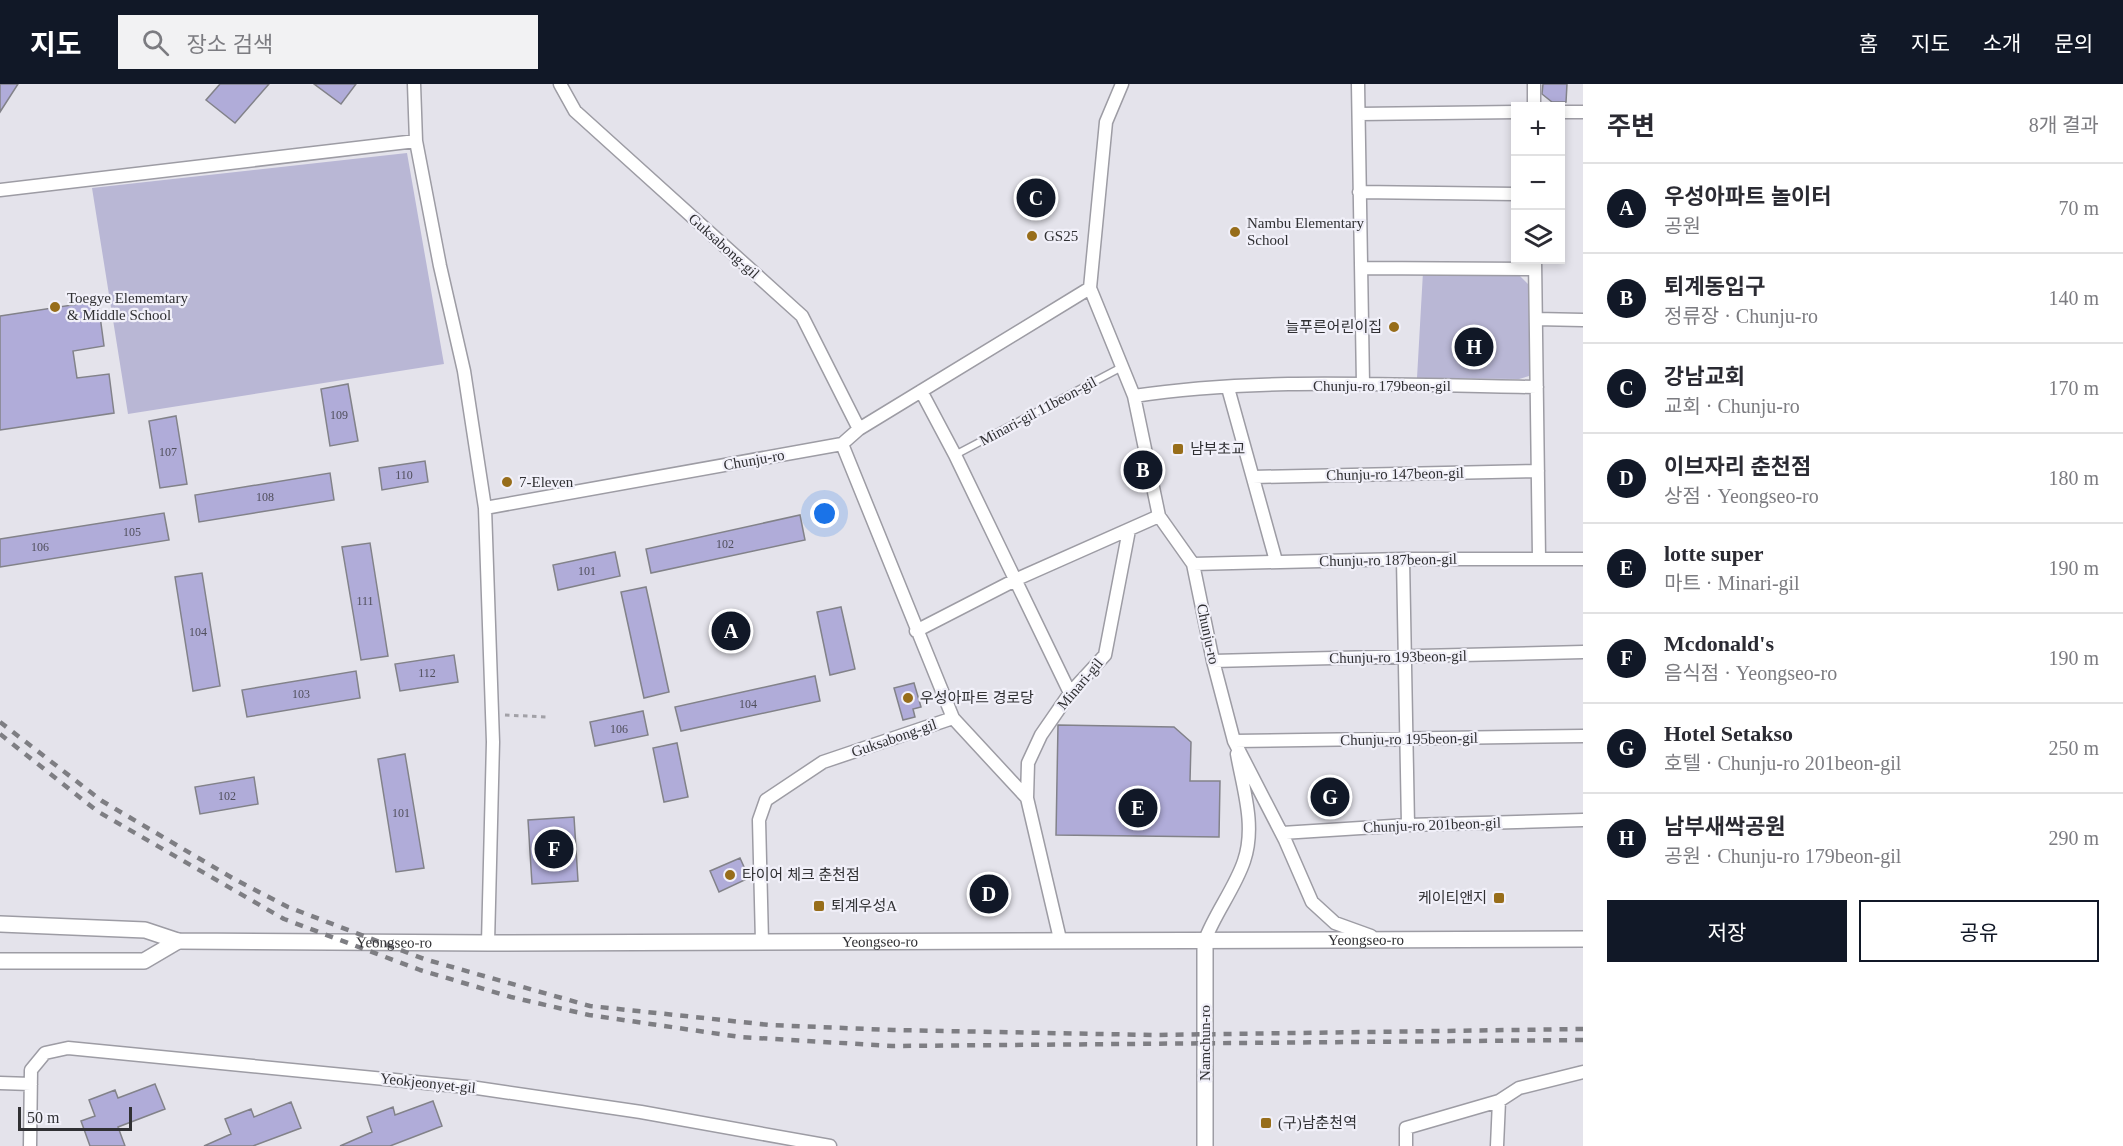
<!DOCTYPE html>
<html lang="ko">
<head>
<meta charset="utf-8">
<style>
  body { margin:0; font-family:"Times New Roman","Noto Sans KR",serif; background:#f2f2f3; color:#2b2b33 }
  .controls { position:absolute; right:18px; top:18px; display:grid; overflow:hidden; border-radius:0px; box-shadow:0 3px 9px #0003 }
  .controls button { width:54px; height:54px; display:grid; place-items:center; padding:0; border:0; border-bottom:2px solid #e1e1e2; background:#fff; color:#2b2b33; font:30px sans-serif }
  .scale { position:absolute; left:18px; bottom:15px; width:114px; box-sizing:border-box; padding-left:6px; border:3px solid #303033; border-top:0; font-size:16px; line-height:21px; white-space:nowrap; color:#303033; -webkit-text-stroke:4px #f1f0f9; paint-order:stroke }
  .you { position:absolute; left:825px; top:430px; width:21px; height:21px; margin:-15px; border:4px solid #fff; border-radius:50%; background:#1a73e8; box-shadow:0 0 0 9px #1a73e833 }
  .badge { display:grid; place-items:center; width:39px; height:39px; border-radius:50%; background:#111827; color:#fff; font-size:20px; font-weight:700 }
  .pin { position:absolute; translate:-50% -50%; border:3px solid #fff; box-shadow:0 2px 6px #0006 }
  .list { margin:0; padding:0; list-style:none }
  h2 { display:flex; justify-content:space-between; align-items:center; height:78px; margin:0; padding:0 24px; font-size:26px }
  h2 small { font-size:20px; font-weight:400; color:#7c7c81 }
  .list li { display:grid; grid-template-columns:39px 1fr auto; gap:18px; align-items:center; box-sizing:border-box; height:90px; padding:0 24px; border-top:2px solid #e1e1e2 }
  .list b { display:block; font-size:22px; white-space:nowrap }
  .list p { margin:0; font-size:20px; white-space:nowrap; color:#7c7c81 }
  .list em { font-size:20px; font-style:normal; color:#7c7c81 }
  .actions { display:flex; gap:12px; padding:18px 24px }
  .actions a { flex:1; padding:14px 0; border:2px solid #111827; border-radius:0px; text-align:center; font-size:21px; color:#111827 }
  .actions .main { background:#111827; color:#fff }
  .icon { flex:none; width:33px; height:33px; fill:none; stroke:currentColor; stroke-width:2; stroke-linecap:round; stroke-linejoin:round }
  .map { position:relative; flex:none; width:1583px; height:1062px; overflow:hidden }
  header { display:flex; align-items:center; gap:36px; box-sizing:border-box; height:84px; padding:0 30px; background:#111827; color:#fff }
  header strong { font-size:28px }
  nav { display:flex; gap:33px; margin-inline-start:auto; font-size:21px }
  .search { width:420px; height:54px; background:#f2f2f3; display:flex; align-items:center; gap:15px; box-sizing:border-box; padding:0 21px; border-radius:0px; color:#7c7c81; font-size:22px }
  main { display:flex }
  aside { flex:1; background:#fff }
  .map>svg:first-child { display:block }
  .green { fill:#b9b7d5 }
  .building { fill:#b0acd9; stroke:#828289; stroke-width:1.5 }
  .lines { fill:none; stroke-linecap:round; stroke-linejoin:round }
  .service-casing { stroke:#9d9ca4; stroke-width:9 }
  .minor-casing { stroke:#9d9ca4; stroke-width:15 }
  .tertiary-casing { stroke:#9d9ca4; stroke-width:18 }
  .path { stroke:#a2a1a7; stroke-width:3; stroke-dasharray:4.5 4.5; stroke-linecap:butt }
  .service { stroke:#fff; stroke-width:6 }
  .minor { stroke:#fff; stroke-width:12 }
  .tertiary { stroke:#fff; stroke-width:15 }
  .rail { stroke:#7e7e83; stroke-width:4.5; stroke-dasharray:8 8; stroke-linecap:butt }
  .poi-dot { fill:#976d1a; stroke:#f1f0f9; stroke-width:2 }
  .labels { text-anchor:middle; stroke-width:4.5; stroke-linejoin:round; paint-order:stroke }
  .number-label { font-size:12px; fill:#504f5c }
  .poi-label { font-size:15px; fill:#303033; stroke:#f1f0f9; text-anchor:start }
  .street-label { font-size:15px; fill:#303033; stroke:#f1f0f9 }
</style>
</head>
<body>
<header>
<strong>지도</strong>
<div class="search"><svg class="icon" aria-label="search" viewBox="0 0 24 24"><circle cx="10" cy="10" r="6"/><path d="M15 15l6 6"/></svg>장소 검색</div>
<nav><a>홈</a><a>지도</a><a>소개</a><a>문의</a></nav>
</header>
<main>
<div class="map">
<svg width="1583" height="1062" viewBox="0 0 1583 1062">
  <rect width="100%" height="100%" fill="#e4e3eb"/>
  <!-- green -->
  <path class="green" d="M 407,69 L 444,280 L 128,330 L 92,104 Z
    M 1423,188 L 1520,192 L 1529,201 L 1529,292 L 1519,295 L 1417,294 Z"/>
  <!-- building -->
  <path class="building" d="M 0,0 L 18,0 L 0,28 Z
    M 220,0 L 269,0 L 235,39 L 206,16 Z
    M 314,0 L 356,0 L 341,20 Z
    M 1543,0 L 1567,0 L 1566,18 L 1552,18 L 1542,10 Z
    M 98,217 L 104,262 L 73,267 L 77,294 L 109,290 L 114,329 L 0,346 L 0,232 Z
    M 348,300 L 358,357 L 330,362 L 321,305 Z
    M 176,332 L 187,400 L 160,404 L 149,337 Z
    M 425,377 L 428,398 L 382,406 L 379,384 Z
    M 330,389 L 334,416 L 199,438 L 195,411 Z
    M 164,429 L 169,456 L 0,483 L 0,455 Z
    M 800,431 L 805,456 L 651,489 L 646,465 Z
    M 370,459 L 388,572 L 361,576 L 342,463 Z
    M 615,468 L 620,492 L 558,506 L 553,481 Z
    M 202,489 L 220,602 L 193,607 L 175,493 Z
    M 646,503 L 669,608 L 644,614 L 621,508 Z
    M 841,523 L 855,585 L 830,591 L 817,528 Z
    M 454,571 L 458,598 L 400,607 L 395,580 Z
    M 356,587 L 360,614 L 247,633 L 242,606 Z
    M 815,592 L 820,617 L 681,647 L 675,623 Z
    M 914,599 L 921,623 L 913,625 L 915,633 L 903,636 L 894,604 Z
    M 643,627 L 648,651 L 595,662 L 590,638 Z
    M 1058,641 L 1174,643 L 1191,658 L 1190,697 L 1220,697 L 1219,753 L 1056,751 Z
    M 677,659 L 688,713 L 664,718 L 653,664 Z
    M 405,670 L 424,784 L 396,788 L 378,675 Z
    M 254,693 L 258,720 L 200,730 L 195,703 Z
    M 574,733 L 578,797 L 532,800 L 528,736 Z
    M 740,774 L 749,794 L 719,808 L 710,787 Z
    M 155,1000 L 165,1025 L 118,1043 L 125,1062 L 90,1062 L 81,1037 L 95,1032 L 89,1016 L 115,1006 L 118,1014 Z
    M 433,1017 L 442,1042 L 390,1062 L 340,1062 L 372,1048 L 367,1033 L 393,1023 L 395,1031 Z
    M 291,1018 L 301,1044 L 253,1062 L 204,1062 L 231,1050 L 225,1035 L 251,1025 L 254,1033 Z"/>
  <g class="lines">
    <defs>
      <path id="service" d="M 955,371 L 1120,284"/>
      <path id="minor" d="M 414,0 L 416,57 L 440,182 L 464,287 L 485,424 L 493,658 L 488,859
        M 560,0 L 575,27 L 802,232 L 859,345
        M 1122,0 L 1106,38 L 1090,204 L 1134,312 L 1159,432 L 1193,480 L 1213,577 L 1234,657 L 1285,756 L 1312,818 L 1335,839 L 1371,852
        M 1358,0 L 1363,300
        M 1534,22 L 1534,0
        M 1560,28 L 1583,28
        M 1359,30 L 1516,28
        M 0,106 L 416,57
        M 1359,108 L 1516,110
        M 1535,176 L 1539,474
        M 1361,184 L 1535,185
        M 1536,235 L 1583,236
        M 1228,304 L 1276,477
        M 921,307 L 955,371 L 1070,609
        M 1134,312 C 1265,292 1404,302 1537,303
        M 842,360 L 953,634 L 1027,714 L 1060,855
        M 1253,393 L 1538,387
        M 485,424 L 842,360 L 859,345 L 1090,204
        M 1403,475 L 1408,741
        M 1193,480 L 1403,475 L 1583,475
        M 916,547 L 1017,495 L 1159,432
        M 1213,577 L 1583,568
        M 1234,657 L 1583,652
        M 1027,714 L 1028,679 L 1041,651 L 1070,609 L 1105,571 L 1129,446
        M 1282,749 L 1408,741 L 1583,736
        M 1205,856 C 1215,829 1235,804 1244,777 C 1256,742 1243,704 1237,670
        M 762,858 L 759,736 L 766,716 L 823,678 L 953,634
        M 0,999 L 31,1000
        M 30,1062 L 31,986 L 45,969 L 68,964 L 477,1004 L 641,1028 L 830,1062
        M 1406,1062 L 1406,1044 L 1499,1017 L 1519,1004 L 1583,988
        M 1497,1062 L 1499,1017"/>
      <g id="tertiary">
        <path id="s1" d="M 0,840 L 145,846 L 178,857 L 488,859 L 1583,855"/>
        <path d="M 1205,856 L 1205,1062"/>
        <path d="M 0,877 L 144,877 L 178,857"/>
      </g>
    </defs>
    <!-- service casing -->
    <use href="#service" class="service-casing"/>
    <!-- minor casing -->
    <use href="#minor" class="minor-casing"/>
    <!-- tertiary casing -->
    <use href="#tertiary" class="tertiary-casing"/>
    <!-- path -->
    <path class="path" d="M 505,631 L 548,633"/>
    <!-- service -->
    <use href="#service" class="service"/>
    <!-- minor -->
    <use href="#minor" class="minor"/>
    <!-- tertiary -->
    <use href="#tertiary" class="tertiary"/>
    <!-- rail -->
    <path class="rail" d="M 0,638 L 102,717 L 234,795 L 288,823 L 424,875 L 590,922 L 770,941 L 893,946 L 1153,951 L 1583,945
      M 0,650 L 97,727 L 284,835 L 420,886 L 511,913 L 589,931 L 740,953 L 892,962 L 1583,956"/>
  </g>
  <!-- markers -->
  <g class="poi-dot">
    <circle cx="1235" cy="148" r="6"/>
    <circle cx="1032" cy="152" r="6"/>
    <circle cx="55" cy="223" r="6"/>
    <circle cx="1394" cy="243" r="6"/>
    <rect x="1172" y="359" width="12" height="12" rx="3"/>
    <circle cx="507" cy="398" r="6"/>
    <circle cx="908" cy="614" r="6"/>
    <circle cx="730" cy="791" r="6"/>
    <rect x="1493" y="808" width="12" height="12" rx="3"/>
    <rect x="813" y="816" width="12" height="12" rx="3"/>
    <rect x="1260" y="1033" width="12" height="12" rx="3"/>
  </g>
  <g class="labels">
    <!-- number labels -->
    <g class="number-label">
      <text x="339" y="335">109</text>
      <text x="168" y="372">107</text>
      <text x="404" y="395">110</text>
      <text x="265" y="417">108</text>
      <text x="132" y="452">105</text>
      <text x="725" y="464">102</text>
      <text x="40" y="467">106</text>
      <text x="587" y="491">101</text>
      <text x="365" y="521">111</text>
      <text x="198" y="552">104</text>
      <text x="427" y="593">112</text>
      <text x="301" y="614">103</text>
      <text x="748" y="624">104</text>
      <text x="619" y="649">106</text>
      <text x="227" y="716">102</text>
      <text x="401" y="733">101</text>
    </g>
    <!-- poi labels -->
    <g class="poi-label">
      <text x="1247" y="144">Nambu Elementary<tspan x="1247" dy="17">School</tspan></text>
      <text x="1044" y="157">GS25</text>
      <text x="67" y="219">Toegye Elememtary<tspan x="67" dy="17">&amp; Middle School</tspan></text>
      <text x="1382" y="248" text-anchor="end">늘푸른어린이집</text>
      <text x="1190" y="370">남부초교</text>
      <text x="519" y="403">7-Eleven</text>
      <text x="920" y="619">우성아파트 경로당</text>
      <text x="742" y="796">타이어 체크 춘천점</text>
      <text x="1487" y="819" text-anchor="end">케이티앤지</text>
      <text x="831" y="827">퇴계우성A</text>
      <text x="1278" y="1044">(구)남춘천역</text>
    </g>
    <!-- street labels -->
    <g class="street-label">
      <text transform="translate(724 162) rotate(42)" y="5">Guksabong-gil</text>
      <text x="1382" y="307">Chunju-ro 179beon-gil</text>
      <text transform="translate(1038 327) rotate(-28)" y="5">Minari-gil 11beon-gil</text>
      <text transform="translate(754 376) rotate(-10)" y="5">Chunju-ro</text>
      <text transform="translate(1395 390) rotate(-1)" y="5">Chunju-ro 147beon-gil</text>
      <text transform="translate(1388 476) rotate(-1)" y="5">Chunju-ro 187beon-gil</text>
      <text transform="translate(1208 550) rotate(78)" y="5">Chunju-ro</text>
      <text transform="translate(1398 573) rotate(-1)" y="5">Chunju-ro 193beon-gil</text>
      <text transform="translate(1080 600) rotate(-50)" y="5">Minari-gil</text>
      <text transform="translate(894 654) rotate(-19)" y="5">Guksabong-gil</text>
      <text transform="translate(1409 655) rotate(-1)" y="5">Chunju-ro 195beon-gil</text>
      <text transform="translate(1432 741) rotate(-2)" y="5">Chunju-ro 201beon-gil</text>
      <text dy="5" stroke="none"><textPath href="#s1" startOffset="1368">Yeongseo-ro</textPath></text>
      <text dy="5" stroke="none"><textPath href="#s1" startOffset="882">Yeongseo-ro</textPath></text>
      <text dy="5" stroke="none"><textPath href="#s1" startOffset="396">Yeongseo-ro</textPath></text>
      <text transform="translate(1205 959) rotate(-90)" y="5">Namchun-ro</text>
      <text transform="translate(428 999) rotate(6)" y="5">Yeokjeonyet-gil</text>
    </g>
  </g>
</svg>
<div class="controls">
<button>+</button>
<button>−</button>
<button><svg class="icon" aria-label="layers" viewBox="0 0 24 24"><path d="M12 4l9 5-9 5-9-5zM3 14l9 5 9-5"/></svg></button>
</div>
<div class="scale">50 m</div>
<div class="you"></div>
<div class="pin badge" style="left:731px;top:547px">A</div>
<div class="pin badge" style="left:1143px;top:386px">B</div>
<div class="pin badge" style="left:1036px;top:114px">C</div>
<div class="pin badge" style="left:989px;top:810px">D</div>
<div class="pin badge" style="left:1138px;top:724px">E</div>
<div class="pin badge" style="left:554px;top:765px">F</div>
<div class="pin badge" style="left:1330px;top:713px">G</div>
<div class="pin badge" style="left:1474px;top:263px">H</div>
</div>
<aside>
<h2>주변<small>8개 결과</small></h2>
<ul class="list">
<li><span class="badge">A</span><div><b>우성아파트 놀이터</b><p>공원</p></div><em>70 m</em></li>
<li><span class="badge">B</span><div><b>퇴계동입구</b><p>정류장 · Chunju-ro</p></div><em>140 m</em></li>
<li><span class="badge">C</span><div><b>강남교회</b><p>교회 · Chunju-ro</p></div><em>170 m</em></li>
<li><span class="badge">D</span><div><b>이브자리 춘천점</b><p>상점 · Yeongseo-ro</p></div><em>180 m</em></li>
<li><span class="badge">E</span><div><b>lotte super</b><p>마트 · Minari-gil</p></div><em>190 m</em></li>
<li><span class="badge">F</span><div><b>Mcdonald's</b><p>음식점 · Yeongseo-ro</p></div><em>190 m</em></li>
<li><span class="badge">G</span><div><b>Hotel Setakso</b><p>호텔 · Chunju-ro 201beon-gil</p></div><em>250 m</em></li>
<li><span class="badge">H</span><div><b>남부새싹공원</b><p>공원 · Chunju-ro 179beon-gil</p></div><em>290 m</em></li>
</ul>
<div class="actions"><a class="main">저장</a><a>공유</a></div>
</aside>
</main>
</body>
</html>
